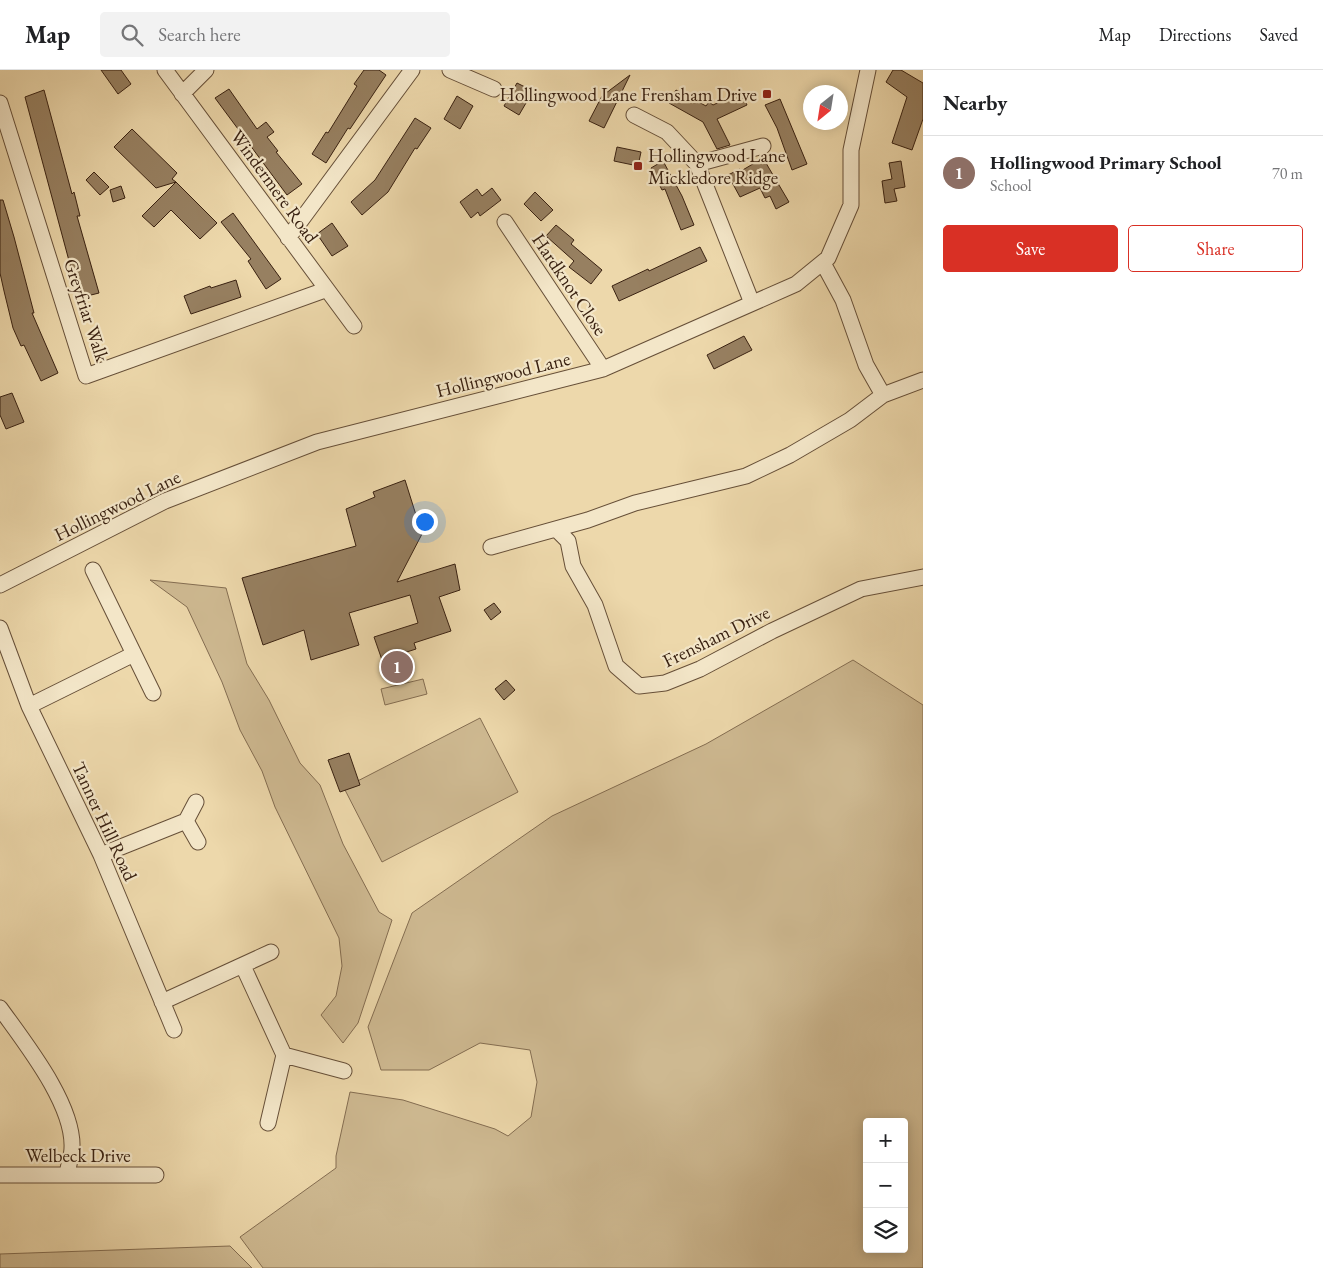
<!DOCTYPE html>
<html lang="en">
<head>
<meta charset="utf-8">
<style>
  body { margin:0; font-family:"EB Garamond",serif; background:#f2f2f2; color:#202124 }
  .controls { position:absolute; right:15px; bottom:15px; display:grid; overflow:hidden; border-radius:5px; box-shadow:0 2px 12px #0003 }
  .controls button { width:45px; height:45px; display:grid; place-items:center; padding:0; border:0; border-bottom:1px solid #e0e0e0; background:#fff; color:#202124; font:25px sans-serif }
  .compass { position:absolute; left:803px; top:15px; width:45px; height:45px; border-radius:50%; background:#fff; box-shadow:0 2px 12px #0003; rotate:210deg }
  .you { position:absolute; left:424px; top:451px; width:18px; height:18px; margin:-12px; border:4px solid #fff; border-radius:50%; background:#1a73e8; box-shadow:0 0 0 8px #1a73e833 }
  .badge { display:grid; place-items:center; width:32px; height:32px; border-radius:50%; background:#d93025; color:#fff; font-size:16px; font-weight:700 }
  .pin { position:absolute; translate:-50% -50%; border:2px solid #fff; box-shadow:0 1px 5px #0006 }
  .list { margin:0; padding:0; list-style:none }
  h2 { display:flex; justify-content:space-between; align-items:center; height:65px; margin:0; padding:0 20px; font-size:21px }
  h2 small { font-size:16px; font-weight:400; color:#757577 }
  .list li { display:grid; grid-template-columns:32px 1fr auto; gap:15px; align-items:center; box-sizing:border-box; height:75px; padding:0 20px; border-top:1px solid #e0e0e0 }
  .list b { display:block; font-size:19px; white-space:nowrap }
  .list p { margin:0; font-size:16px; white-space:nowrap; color:#757577 }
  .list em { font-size:16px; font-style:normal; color:#757577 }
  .actions { display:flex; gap:10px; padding:15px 20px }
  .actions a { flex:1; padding:11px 0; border:1px solid #d93025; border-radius:5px; text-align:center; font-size:18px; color:#d93025 }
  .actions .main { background:#d93025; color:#fff }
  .icon { flex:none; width:28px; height:28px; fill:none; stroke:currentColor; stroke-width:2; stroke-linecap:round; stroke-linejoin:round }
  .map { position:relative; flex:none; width:923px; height:1198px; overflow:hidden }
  header { display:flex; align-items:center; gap:30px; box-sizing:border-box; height:70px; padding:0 25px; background:#fff; border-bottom:1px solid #e0e0e0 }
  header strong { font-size:24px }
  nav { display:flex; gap:28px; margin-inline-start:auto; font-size:18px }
  .search { width:350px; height:45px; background:#f2f2f2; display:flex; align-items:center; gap:12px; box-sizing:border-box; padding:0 18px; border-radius:5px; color:#757577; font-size:19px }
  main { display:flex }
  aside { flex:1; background:#fff }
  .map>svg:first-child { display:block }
  .green { fill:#ceb991; stroke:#846d51; fill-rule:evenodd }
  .building { fill:#978061; stroke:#392111 }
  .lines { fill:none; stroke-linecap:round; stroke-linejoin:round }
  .minor-casing { stroke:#664f38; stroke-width:17 }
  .minor { stroke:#f3e6c8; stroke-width:15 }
  .poi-dot { fill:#8f2418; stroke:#f3e6c8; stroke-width:2 }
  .labels { text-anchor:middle; stroke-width:4.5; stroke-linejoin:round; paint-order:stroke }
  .poi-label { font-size:19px; fill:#392111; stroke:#f3e6c8; text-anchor:end }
  .street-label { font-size:19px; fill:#392111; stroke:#f3e6c8 }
</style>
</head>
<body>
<header>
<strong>Map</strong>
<div class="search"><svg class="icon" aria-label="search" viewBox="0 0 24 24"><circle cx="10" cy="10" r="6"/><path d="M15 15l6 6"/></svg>Search here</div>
<nav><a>Map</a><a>Directions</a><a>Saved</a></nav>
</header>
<main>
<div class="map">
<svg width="923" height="1198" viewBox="0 0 923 1198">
  <rect width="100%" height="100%" fill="#edd8ab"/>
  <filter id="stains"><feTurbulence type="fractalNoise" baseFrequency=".004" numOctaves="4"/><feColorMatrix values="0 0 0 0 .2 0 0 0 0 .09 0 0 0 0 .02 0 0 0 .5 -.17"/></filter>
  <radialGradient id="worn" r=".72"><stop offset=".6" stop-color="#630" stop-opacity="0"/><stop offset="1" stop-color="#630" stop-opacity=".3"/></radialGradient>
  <!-- green -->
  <path class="green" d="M 150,510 L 226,518 L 247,594 L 269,630 L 300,693 L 320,715 L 343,774 L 379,842 L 392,850 L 358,953 L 343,973 L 321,945 L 336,926 L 342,896 L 339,868 L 275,737 L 262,701 L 240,660 L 222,612 L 187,537 Z
    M 853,590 L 923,635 L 923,1198 L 263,1198 L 240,1167 L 336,1098 L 336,1086 L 350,1022 L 403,1030 L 495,1059 L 508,1066 L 531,1047 L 537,1012 L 530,980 L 480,973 L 429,1000 L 381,1000 L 368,957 L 412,843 L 552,746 L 706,674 ZM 867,1052 L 904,1052 L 904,1179 L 867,1179 Z
    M 423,609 L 427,624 L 385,635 L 381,619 Z
    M 480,648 L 518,722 L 382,792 L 344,718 Z
    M 230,1176 L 252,1198 L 0,1198 L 0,1184 Z"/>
  <!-- building -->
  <path class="building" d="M 101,0 L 121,0 L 131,14 L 118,24 Z
    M 364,0 L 379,0 L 386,5 L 350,59 L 348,58 L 326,93 L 312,84 L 326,62 L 328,63 L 357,16 L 354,14 Z
    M 893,0 L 901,0 L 923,13 L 923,49 L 912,80 L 892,73 L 907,27 L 886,12 Z
    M 630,5 L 604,58 L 589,51 L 602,26 Z
    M 517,13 L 533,21 L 519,45 L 504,36 Z
    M 229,19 L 257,59 L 266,52 L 274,62 L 267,67 L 278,81 L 276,82 L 302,114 L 287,125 L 215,28 Z
    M 44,20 L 72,124 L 74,122 L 80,146 L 77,146 L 99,223 L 79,228 L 25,27 Z
    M 676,20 L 706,36 L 709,32 L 713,35 L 741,22 L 747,35 L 717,49 L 730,75 L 717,79 L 703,52 L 669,33 Z
    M 457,26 L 473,36 L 460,59 L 444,49 Z
    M 780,29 L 807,94 L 792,100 L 777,58 L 765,35 Z
    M 415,48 L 431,58 L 417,79 L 415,78 L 388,122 L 362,145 L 351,132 L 375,110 Z
    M 132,59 L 177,103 L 172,109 L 176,112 L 156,118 L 114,77 Z
    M 617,77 L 641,82 L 638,96 L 614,91 Z
    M 763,88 L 789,132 L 776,139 L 770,126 L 765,128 L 760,118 L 740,127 L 728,105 L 740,99 L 741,101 Z
    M 663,91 L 682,126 L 694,155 L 681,160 L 665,119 L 662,120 L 651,98 Z
    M 901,91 L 905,117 L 894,119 L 897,131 L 885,133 L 882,111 L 892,109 L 889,93 Z
    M 94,102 L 109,117 L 100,125 L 86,110 Z
    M 176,112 L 217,153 L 200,169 L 171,140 L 154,157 L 142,146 Z
    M 121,116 L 125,128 L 113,132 L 110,120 Z
    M 492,118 L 501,130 L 480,146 L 478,142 L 471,148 L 460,132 L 477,119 L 482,126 Z
    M 535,122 L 553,140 L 541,151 L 524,134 Z
    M 0,130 L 3,130 L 14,167 L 34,243 L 32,243 L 58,303 L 41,311 L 24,275 L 21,276 L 13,258 L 4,221 L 0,203 Z
    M 233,143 L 281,209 L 266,219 L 248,191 L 251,189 L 221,152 Z
    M 332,153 L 348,176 L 332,186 L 317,164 Z
    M 556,155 L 574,170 L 571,174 L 602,200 L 591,214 L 569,197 L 574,191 L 546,166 Z
    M 700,177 L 707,191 L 619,231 L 612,216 L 648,199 L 649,201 Z
    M 236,210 L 241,227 L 191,244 L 184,226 L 210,216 L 211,218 Z
    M 744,266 L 752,280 L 714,299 L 707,285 Z
    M 12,323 L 24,352 L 6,359 L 0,345 L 0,327 Z
    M 405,410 L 422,464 L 397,512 L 455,494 L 460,520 L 439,527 L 451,561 L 414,573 L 416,579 L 382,590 L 374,567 L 418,553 L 410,525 L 349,543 L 359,575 L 311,590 L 304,560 L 263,575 L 242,508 L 356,476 L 346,439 L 375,427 L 373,422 Z
    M 494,533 L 501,542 L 491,550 L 484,540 Z
    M 506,610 L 515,620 L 504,630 L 495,619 Z
    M 349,683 L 360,715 L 340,722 L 328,690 Z"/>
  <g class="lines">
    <defs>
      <path id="minor" d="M 165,0 L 354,256
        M 450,0 L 494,19
        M 182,24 L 206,0
        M 0,33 L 86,306 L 325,220
        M 634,45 L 667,62 L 697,94 L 752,233
        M 697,94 L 763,76
        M 505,152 L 603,299
        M 288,168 L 412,0
        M 823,193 L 843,230 L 866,295 L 883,325
        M 556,459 L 568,471 L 573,496 L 595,535 L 616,596 L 639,616 L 665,613 L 700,599 L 772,561 L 861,519 L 923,507
        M 491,477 L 588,450 L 635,433 L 746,406 L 790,385 L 850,350 L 883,325 L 923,310
        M 93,500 L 153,623
        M 0,515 L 165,431 L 317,372 L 603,299 L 796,214 L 828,188 L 851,135 L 851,80 L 868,0
        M 0,558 L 29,636 L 101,785 L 174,960
        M 29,636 L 134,584
        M 196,732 L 186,751 L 198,772
        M 101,785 L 186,751
        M 243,896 L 284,985 L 268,1053
        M 162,932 L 271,882
        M 0,938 C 25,973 74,1034 72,1078 C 72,1086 68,1096 67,1104
        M 284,985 L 344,1001
        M 0,1105 L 156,1105"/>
    </defs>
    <!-- minor casing -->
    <use href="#minor" class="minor-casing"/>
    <!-- minor -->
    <use href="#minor" class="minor"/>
  </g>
  <!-- markers -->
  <g class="poi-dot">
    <rect x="762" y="19" width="10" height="10" rx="2.5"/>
    <rect x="633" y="91" width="10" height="10" rx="2.5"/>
  </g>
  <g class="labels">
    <!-- poi labels -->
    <g class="poi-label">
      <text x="757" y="31">Hollingwood Lane Frensham Drive</text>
      <text x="648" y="92" text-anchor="start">Hollingwood Lane<tspan x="648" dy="22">Mickledore Ridge</tspan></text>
    </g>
    <!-- street labels -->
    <g class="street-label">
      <text transform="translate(275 116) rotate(54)" y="7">Windermere Road</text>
      <text transform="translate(570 214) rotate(56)" y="7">Hardknot Close</text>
      <text transform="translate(87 240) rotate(72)" y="7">Greyfriar Walk</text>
      <text transform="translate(503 304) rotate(-14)" y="7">Hollingwood Lane</text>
      <text transform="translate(117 435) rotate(-26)" y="7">Hollingwood Lane</text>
      <text transform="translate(716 566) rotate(-26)" y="7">Frensham Drive</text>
      <text transform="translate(105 751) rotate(65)" y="7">Tanner Hill Road</text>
      <text x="78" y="1092">Welbeck Drive</text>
    </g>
  </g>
  <rect width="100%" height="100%" filter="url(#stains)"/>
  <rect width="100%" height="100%" fill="url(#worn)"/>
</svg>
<div class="controls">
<button>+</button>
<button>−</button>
<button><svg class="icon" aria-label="layers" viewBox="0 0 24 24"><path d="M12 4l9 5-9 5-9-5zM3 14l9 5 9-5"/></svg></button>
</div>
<svg class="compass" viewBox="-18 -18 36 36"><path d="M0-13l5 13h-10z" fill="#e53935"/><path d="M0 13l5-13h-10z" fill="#757577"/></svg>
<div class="you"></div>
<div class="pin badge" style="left:397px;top:597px;background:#8d6e63">1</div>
</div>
<aside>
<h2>Nearby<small></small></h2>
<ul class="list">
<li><span class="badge" style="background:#8d6e63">1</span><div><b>Hollingwood Primary School</b><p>School</p></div><em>70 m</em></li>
</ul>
<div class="actions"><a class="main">Save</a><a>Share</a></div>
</aside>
</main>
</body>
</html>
